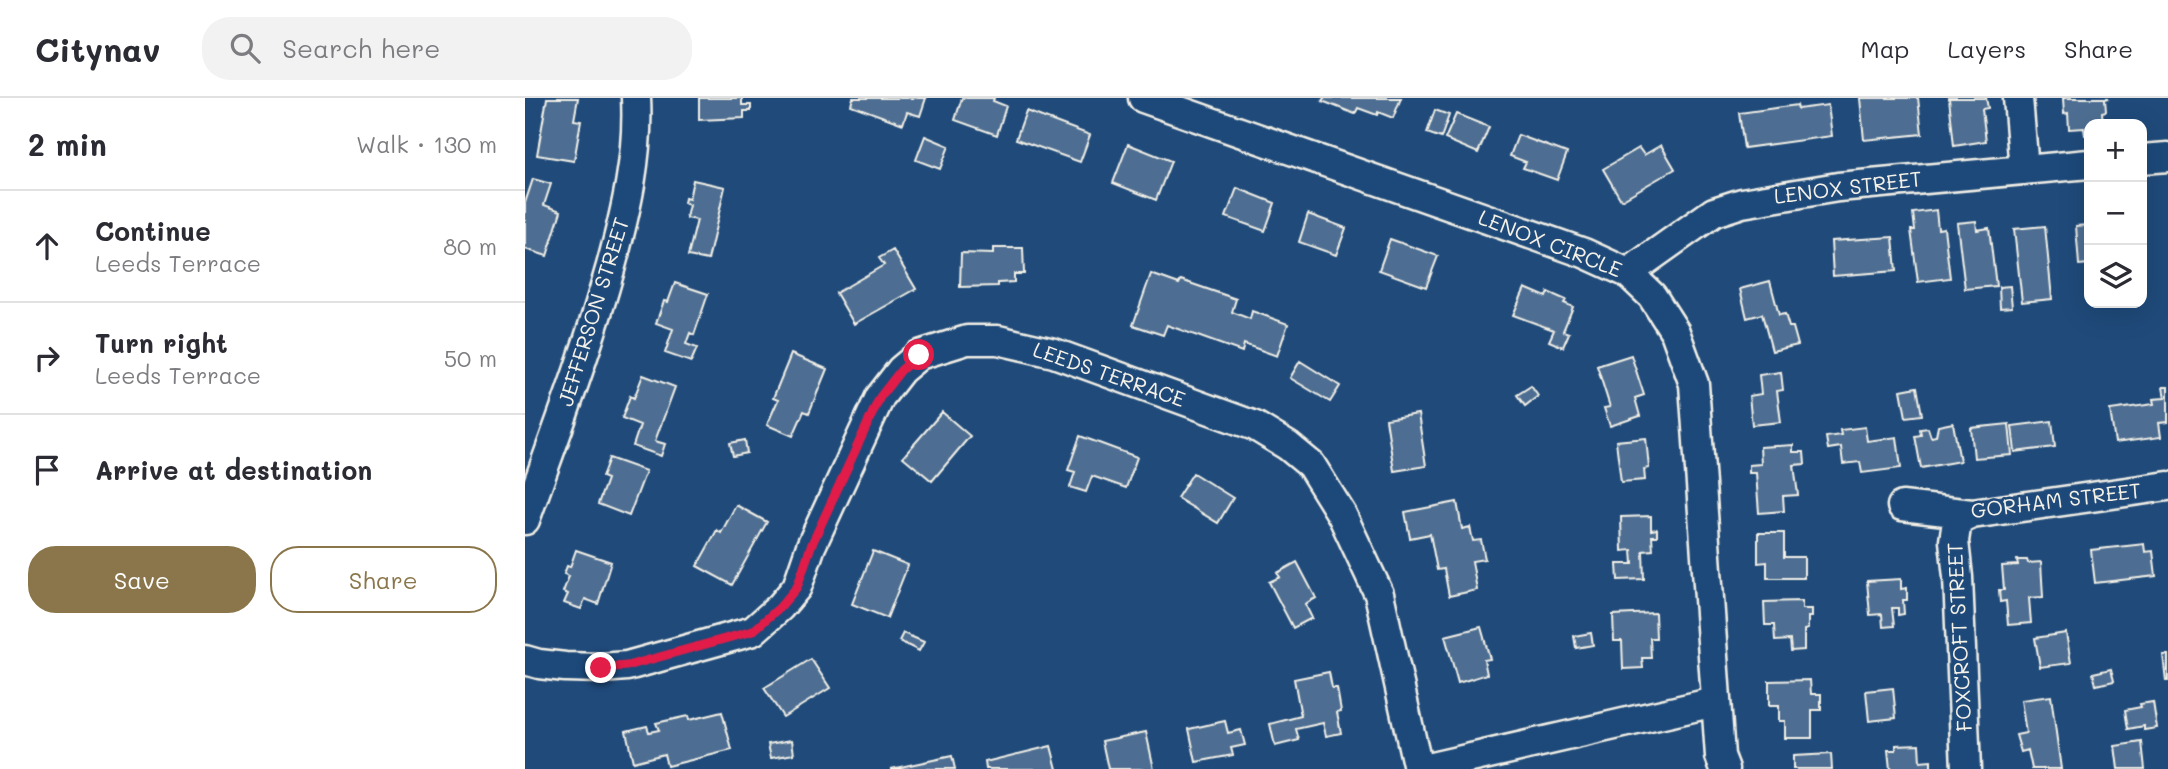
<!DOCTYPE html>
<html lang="en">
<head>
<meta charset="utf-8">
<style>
  body { margin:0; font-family:Mali,sans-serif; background:#f2f2f3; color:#2b2b33 }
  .controls { position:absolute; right:21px; top:21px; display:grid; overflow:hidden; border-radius:14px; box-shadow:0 7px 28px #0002 }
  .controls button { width:63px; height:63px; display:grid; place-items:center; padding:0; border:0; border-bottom:2px solid #e1e1e2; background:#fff; color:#2b2b33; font:35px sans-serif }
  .stop { position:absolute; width:21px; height:21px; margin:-16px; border:5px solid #e11d48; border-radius:50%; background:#fff }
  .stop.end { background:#e11d48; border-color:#fff; box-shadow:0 2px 7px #0008 }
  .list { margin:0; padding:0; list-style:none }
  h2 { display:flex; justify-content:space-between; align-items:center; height:91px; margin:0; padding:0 28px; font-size:30px }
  h2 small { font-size:23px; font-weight:400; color:#7c7c81 }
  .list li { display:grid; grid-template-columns:46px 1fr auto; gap:21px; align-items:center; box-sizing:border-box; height:112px; padding:0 28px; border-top:2px solid #e1e1e2 }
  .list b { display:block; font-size:26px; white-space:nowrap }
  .list p { margin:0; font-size:23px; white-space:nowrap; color:#7c7c81 }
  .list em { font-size:23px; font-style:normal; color:#7c7c81 }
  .actions { display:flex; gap:14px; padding:21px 28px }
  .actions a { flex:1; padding:16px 0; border:2px solid #8a764a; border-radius:28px; text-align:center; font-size:24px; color:#8a764a }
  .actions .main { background:#8a764a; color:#fff }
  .icon { flex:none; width:38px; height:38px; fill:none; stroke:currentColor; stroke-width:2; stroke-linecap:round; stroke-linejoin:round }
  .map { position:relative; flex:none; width:1643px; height:671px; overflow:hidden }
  header { display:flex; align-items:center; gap:42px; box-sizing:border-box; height:98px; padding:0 35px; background:#fff; border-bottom:2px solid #e1e1e2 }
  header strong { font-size:33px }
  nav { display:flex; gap:38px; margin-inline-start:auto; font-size:24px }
  .search { width:490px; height:63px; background:#f2f2f3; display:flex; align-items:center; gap:18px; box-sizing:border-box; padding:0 24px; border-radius:28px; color:#7c7c81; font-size:26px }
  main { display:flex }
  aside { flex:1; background:#fff }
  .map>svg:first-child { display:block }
  .building { fill:#4d6e92; stroke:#f4f1e8; stroke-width:2 }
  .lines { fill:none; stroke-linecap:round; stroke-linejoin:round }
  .minor-casing { stroke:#f4f1e8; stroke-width:33 }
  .minor { stroke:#1f4a7a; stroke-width:28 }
  .route { stroke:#e11d48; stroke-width:9 }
  .labels { text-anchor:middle; stroke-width:5; stroke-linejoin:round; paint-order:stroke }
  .street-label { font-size:21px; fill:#f4f1e8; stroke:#1f4a7a }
</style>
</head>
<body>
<header>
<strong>Citynav</strong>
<div class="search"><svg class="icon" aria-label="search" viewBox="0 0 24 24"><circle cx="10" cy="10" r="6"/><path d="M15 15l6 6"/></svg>Search here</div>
<nav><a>Map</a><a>Layers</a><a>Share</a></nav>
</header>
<main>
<aside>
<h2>2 min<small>Walk · 130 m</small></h2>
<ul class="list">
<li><svg class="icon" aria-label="ahead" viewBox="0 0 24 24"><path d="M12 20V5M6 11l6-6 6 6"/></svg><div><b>Continue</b><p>Leeds Terrace</p></div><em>80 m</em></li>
<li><svg class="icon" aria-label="right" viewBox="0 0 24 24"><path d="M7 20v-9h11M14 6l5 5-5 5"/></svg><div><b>Turn right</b><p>Leeds Terrace</p></div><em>50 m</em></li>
<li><svg class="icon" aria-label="arrive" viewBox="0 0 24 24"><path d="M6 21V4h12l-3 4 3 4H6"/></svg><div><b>Arrive at destination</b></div></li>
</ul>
<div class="actions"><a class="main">Save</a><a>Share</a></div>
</aside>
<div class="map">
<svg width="1643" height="671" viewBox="0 0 1643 671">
  <rect width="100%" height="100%" fill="#1f4a7a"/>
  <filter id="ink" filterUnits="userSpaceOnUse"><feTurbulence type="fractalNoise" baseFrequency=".0143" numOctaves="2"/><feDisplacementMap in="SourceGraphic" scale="14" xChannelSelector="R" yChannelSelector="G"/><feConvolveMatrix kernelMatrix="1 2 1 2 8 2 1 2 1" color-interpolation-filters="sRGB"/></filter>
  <g filter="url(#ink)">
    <!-- building -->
    <path class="building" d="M 22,0 L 53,0 L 49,22 L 56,23 L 49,63 L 12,57 Z
      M 174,0 L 217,0 L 217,7 L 226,7 L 226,13 L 219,13 L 219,20 L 174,22 Z
      M 328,0 L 401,0 L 395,18 L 382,14 L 378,26 L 326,7 Z
      M 437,0 L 469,0 L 468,3 L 481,8 L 472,37 L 430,22 Z
      M 799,0 L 876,0 L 868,20 L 853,14 L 852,17 L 833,10 L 830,16 L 797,3 Z
      M 1335,0 L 1393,0 L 1397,36 L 1339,42 Z
      M 1424,0 L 1461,0 L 1463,10 L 1457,11 L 1461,43 L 1429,48 Z
      M 1538,0 L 1584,0 L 1580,1 L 1581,13 L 1577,14 L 1578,26 L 1564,26 L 1564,37 L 1560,37 L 1559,30 L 1544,31 L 1543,15 L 1539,16 Z
      M 1272,7 L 1273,11 L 1303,7 L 1307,38 L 1219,50 L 1214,15 Z
      M 910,12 L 924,17 L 916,40 L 902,35 Z
      M 501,13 L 565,37 L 555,64 L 491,41 Z
      M 931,16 L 964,29 L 953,55 L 920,41 Z
      M 993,37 L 1042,55 L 1032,82 L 998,70 L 1001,64 L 985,58 Z
      M 400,38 L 424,48 L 415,71 L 391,62 Z
      M 603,46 L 646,63 L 631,102 L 588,85 Z
      M 1136,47 L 1150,71 L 1096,102 L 1078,71 L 1114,50 L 1119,57 Z
      M 8,81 L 26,86 L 19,107 L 36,113 L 22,158 L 0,151 L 0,105 Z
      M 168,82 L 200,89 L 183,162 L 163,158 L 172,122 L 161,120 L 164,107 L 159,105 L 160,100 L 164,101 Z
      M 712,90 L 750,105 L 740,133 L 701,119 Z
      M 1411,112 L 1413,131 L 1419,130 L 1425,180 L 1393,184 L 1386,132 L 1390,132 L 1388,115 Z
      M 783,116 L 821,130 L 811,157 L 774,144 Z
      M 1451,123 L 1452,132 L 1464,130 L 1471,188 L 1440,191 L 1432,125 Z
      M 1564,127 L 1564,166 L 1554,167 L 1551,128 Z
      M 1520,128 L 1527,201 L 1497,204 L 1489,131 Z
      M 1368,139 L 1371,173 L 1308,178 L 1306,143 Z
      M 865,141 L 913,158 L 901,189 L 854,172 Z
      M 468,150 L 498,150 L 499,176 L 489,176 L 489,184 L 473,185 L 473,188 L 435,189 L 436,155 L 468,156 Z
      M 368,152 L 391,191 L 329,226 L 311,195 L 359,167 L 354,160 Z
      M 626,176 L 654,186 L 656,182 L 711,201 L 707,214 L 725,221 L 727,213 L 763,226 L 752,258 L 719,246 L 717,254 L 642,227 L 638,237 L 608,227 Z
      M 1245,183 L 1254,217 L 1260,216 L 1264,229 L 1268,229 L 1273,247 L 1247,253 L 1237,216 L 1222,220 L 1215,191 Z
      M 150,185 L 183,196 L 169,237 L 165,235 L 161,246 L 172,250 L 166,264 L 140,255 L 148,231 L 131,225 L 139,203 L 143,204 Z
      M 1485,188 L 1487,209 L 1475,210 L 1474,189 Z
      M 1000,190 L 1021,199 L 1023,194 L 1041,202 L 1039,205 L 1048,209 L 1038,233 L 1044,235 L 1038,249 L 1024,243 L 1029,232 L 988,217 Z
      M 266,256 L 302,271 L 284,315 L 279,313 L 268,338 L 242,327 L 253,302 L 248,300 Z
      M 1106,257 L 1119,297 L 1110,300 L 1115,318 L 1085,328 L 1079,310 L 1085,309 L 1072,268 Z
      M 775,263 L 815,288 L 805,304 L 765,280 Z
      M 1256,274 L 1258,292 L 1252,293 L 1256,324 L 1227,327 L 1224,298 L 1236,296 L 1234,277 Z
      M 118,277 L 150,289 L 130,343 L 140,346 L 136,358 L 108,348 L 115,327 L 97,320 L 105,298 L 109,300 Z
      M 1006,288 L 1013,298 L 1000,308 L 992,297 Z
      M 1392,289 L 1397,317 L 1381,319 L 1376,292 Z
      M 1638,289 L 1643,289 L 1643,324 L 1634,325 L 1636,339 L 1590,345 L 1585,312 L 1629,306 L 1628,301 L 1640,300 Z
      M 417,314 L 445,338 L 407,383 L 378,359 Z
      M 893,316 L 901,368 L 869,373 L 861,321 Z
      M 1527,323 L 1530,349 L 1490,354 L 1487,328 Z
      M 1428,325 L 1435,363 L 1396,370 L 1390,338 L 1396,337 L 1395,331 L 1403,330 L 1406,339 L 1411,338 L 1413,328 Z
      M 1484,326 L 1487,357 L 1449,360 L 1446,330 Z
      M 1340,329 L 1342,343 L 1372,339 L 1376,370 L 1337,375 L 1335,364 L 1318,366 L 1316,349 L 1303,351 L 1301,339 L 1316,337 L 1315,332 Z
      M 555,338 L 612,359 L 601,390 L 567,378 L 561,394 L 545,389 L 550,374 L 543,372 Z
      M 1121,340 L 1124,370 L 1119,371 L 1120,382 L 1096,384 L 1091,343 Z
      M 220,342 L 222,355 L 208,358 L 205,345 Z
      M 1268,347 L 1268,354 L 1279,354 L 1280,366 L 1269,367 L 1273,397 L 1258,398 L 1259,413 L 1234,415 L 1231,375 L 1224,375 L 1224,367 L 1236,366 L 1235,349 Z
      M 84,360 L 121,373 L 104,418 L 73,406 L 82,381 L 77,379 Z
      M 668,375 L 708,400 L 693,425 L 652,400 Z
      M 932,404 L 937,431 L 945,429 L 948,443 L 956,442 L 960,461 L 947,463 L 952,492 L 924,498 L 919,471 L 912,472 L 905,436 L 885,440 L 880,414 Z
      M 211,407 L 242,424 L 207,487 L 172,468 L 192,432 L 196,435 Z
      M 1126,418 L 1126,432 L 1132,431 L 1132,438 L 1127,438 L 1128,452 L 1118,453 L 1119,481 L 1093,482 L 1092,466 L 1108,466 L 1107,452 L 1097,453 L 1096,419 Z
      M 1233,435 L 1259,435 L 1259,459 L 1279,459 L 1279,480 L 1242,480 L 1242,464 L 1233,465 Z
      M 1619,446 L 1620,454 L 1628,453 L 1631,478 L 1570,485 L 1566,452 Z
      M 51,452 L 86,464 L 73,506 L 60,501 L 56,511 L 39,505 L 43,496 L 38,494 L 44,478 L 39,476 L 42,468 L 45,469 Z
      M 348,453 L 383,467 L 362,520 L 327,506 Z
      M 1492,462 L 1502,462 L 1503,465 L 1516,464 L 1518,499 L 1504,500 L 1506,525 L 1483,527 L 1481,503 L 1475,504 L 1474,492 L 1479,492 L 1477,468 L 1493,467 Z
      M 772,464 L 791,500 L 780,506 L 787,520 L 768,530 L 744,484 L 755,479 L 752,475 Z
      M 1376,481 L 1376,491 L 1382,490 L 1382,502 L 1378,502 L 1379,516 L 1373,517 L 1373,510 L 1367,510 L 1369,528 L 1358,529 L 1357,516 L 1345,517 L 1342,483 Z
      M 1277,503 L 1277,511 L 1287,511 L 1287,519 L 1283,519 L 1283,531 L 1279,532 L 1279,552 L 1266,553 L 1265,542 L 1250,543 L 1249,527 L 1240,527 L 1239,504 Z
      M 1130,515 L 1131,540 L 1125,540 L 1126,560 L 1117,560 L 1118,570 L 1098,571 L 1097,543 L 1089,543 L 1088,517 Z
      M 956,529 L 965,561 L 959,562 L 962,576 L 933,585 L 920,538 Z
      M 378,535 L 399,544 L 394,553 L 374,543 Z
      M 1066,535 L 1068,547 L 1051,550 L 1049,538 Z
      M 1541,535 L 1546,565 L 1515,569 L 1510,540 Z
      M 1638,557 L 1643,557 L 1643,583 L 1641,583 Z
      M 286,561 L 305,590 L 258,619 L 239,590 Z
      M 1586,571 L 1589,583 L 1571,587 L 1568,575 Z
      M 804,574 L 807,590 L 812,590 L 816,613 L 812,614 L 816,635 L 801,638 L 798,625 L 771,631 L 774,642 L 750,648 L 745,626 L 776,618 L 769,581 Z
      M 1285,582 L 1286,596 L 1296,596 L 1296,612 L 1287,612 L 1287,640 L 1260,640 L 1260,623 L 1254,623 L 1254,608 L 1244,608 L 1244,583 Z
      M 1368,590 L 1371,620 L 1344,623 L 1341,593 Z
      M 1526,598 L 1536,671 L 1507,671 L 1503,652 L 1496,654 L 1491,637 L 1501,635 L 1496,602 Z
      M 1628,604 L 1632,630 L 1619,632 L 1619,628 L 1603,631 L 1600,612 L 1616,609 L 1615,606 Z
      M 197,614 L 207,652 L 142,668 L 139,656 L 108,664 L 101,633 L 122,628 L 124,634 L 134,632 L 131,625 L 163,618 L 164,622 Z
      M 700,623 L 703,635 L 716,632 L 720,647 L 706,650 L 708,657 L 671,664 L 664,631 Z
      M 621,634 L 629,671 L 583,671 L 577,643 Z
      M 267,642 L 269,656 L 246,660 L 243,646 Z
      M 1617,644 L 1620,671 L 1593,671 L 1590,648 Z
      M 1394,646 L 1395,664 L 1406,663 L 1406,671 L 1365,671 L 1363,652 L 1371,652 L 1371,647 Z
      M 526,648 L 532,671 L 461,671 L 460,664 Z
      M 1306,656 L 1307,671 L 1268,671 L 1268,658 Z
      M 427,658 L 430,671 L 366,671 Z"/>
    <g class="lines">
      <defs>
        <path id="minor" d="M 618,0 L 1059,155 L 1103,175 L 1127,198 L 1150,234 L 1169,286 L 1195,658 L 1200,671
          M 1493,0 L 1499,72
          M 1617,61 L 1643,59
          M 1103,175 L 1189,114 L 1217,105 L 1313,89 L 1564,66
          M 1377,408 L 1447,416 L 1643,388
          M 0,422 C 30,338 62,254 86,168 C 101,113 114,58 111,0
          M 0,562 L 14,566 L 40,569 L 76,570 L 102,568 L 228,533 L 255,509 L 272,489 L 286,448 L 355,299 L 376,272 L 394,257 L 442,242 L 473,242 L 529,255 L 730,328 L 763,348 L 786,367 L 817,417 L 854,496 L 893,671
          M 898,671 L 1190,604
          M 1441,671 L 1433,479 L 1429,443 L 1432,423 L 1447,416"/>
      </defs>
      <!-- minor casing -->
      <use href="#minor" class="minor-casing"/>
      <!-- minor -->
      <use href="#minor" class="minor"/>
    </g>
  </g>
  <g class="lines" filter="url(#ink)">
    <!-- route -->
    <path class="route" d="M 76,570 L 102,568 L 228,533 L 255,509 L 272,489 L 286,448 L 355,299 L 376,272 L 394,257"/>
  </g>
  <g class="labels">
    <!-- street labels -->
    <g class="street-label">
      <text transform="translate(1323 90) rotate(-7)" y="7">LENOX STREET</text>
      <text transform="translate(1025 146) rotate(21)" y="7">LENOX CIRCLE</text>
      <text transform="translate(69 214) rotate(-73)" y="7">JEFFERSON STREET</text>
      <text transform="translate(584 277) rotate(19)" y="7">LEEDS TERRACE</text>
      <text transform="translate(1531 403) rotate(-7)" y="7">GORHAM STREET</text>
      <text transform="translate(1435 539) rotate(-93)" y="7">FOXCROFT STREET</text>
    </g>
  </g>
</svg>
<div class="controls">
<button>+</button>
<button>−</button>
<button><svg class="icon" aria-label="layers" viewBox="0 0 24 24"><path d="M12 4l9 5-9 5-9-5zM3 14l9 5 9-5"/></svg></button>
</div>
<div class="stop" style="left:394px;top:257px"></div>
<div class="stop end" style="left:76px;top:570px"></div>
</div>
</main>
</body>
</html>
